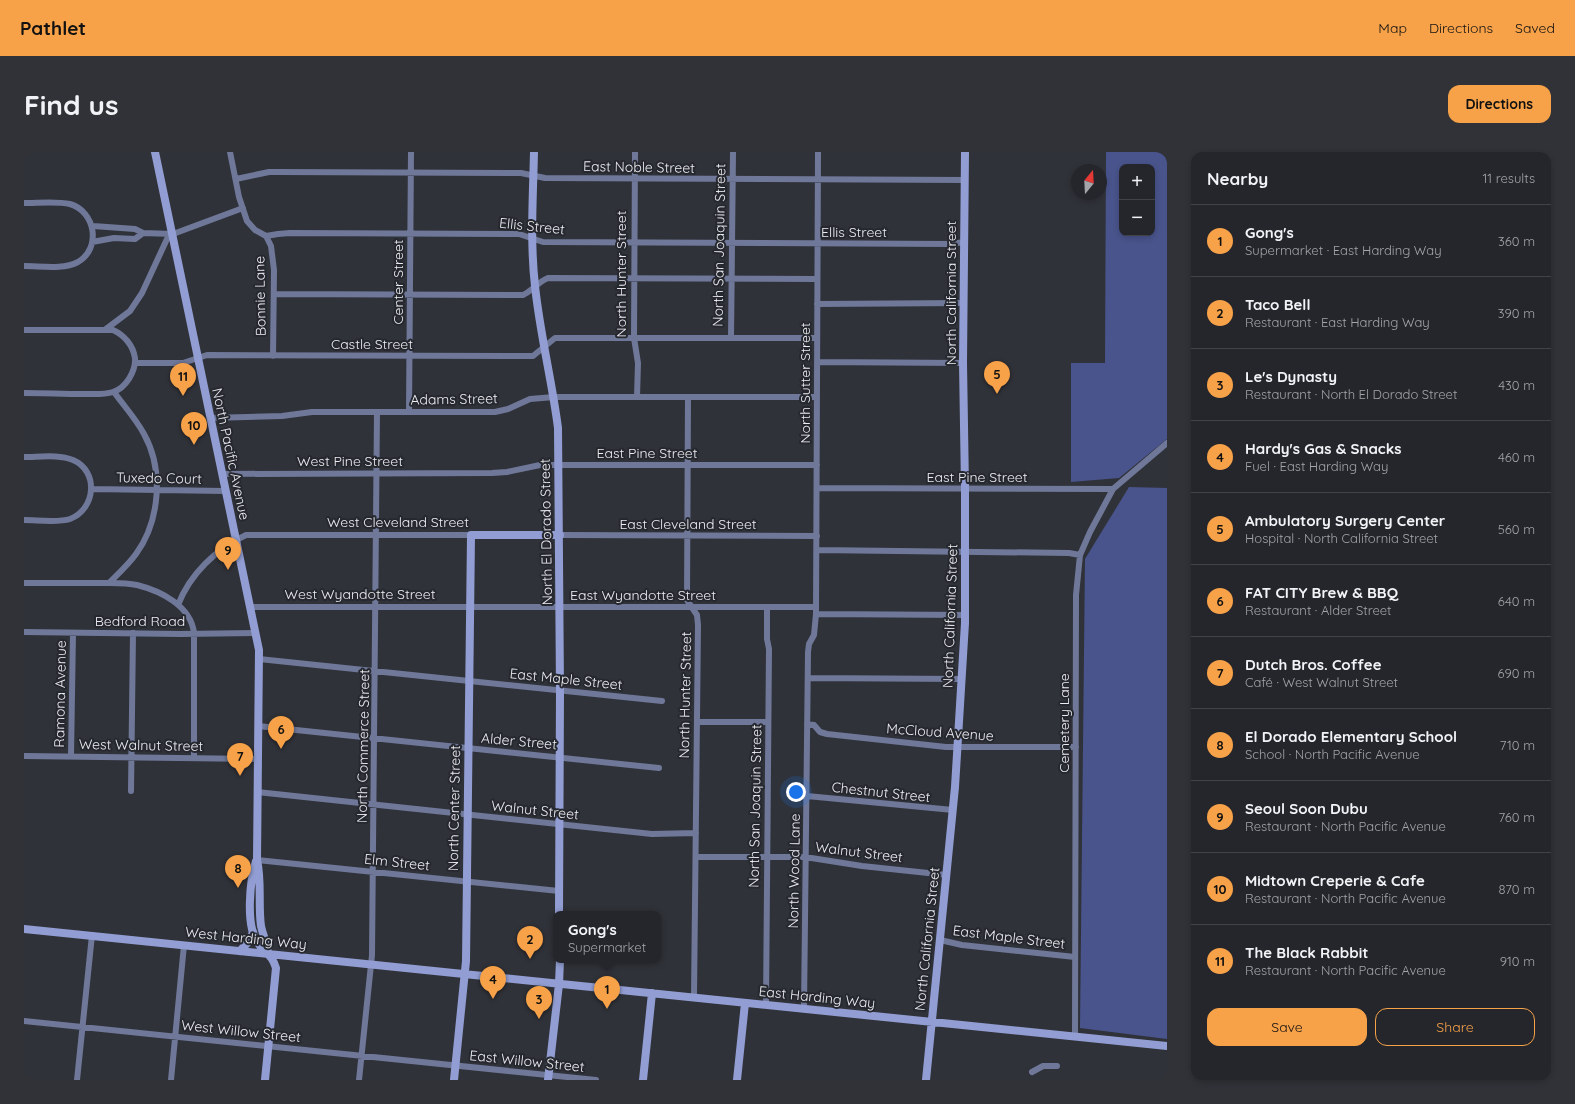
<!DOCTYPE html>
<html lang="en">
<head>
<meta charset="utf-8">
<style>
  body { margin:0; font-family:Quicksand,sans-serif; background:#303237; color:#f1f3f6 }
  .controls { position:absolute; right:12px; top:12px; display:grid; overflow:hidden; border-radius:8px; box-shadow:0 2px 6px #0003 }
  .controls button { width:36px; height:36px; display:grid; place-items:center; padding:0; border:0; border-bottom:1px solid #414347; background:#24262b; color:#f1f3f6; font:20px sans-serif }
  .compass { position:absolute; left:1047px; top:12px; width:36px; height:36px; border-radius:50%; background:#24262b; box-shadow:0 2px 6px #0003; rotate:18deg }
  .you { position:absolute; left:772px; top:640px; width:14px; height:14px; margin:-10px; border:3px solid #fff; border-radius:50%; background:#1a73e8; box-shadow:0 0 0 6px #1a73e833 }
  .badge { display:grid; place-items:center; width:26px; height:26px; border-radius:50%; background:#f7a248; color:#111; font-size:13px; font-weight:700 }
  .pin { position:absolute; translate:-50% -33px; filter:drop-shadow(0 1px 2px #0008) }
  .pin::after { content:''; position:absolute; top:21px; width:14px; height:12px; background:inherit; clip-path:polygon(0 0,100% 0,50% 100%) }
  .popup { position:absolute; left:529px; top:759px; width:108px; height:52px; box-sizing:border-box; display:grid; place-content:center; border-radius:8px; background:#24262b; filter:drop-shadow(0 1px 3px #0005); font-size:13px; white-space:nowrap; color:#a3a5a9 }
  .popup b { font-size:15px; color:#f1f3f6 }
  .popup::after { content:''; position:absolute; left:50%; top:100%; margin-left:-8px; border:8px solid transparent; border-top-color:#24262b }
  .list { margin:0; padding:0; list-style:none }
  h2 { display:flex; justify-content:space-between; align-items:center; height:52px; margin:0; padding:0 16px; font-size:17px }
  h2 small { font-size:13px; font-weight:400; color:#a3a5a9 }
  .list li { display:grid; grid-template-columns:26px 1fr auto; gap:12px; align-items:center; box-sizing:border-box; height:72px; padding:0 16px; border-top:1px solid #414347 }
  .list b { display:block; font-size:15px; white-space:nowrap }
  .list p { margin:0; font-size:13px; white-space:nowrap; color:#a3a5a9 }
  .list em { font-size:13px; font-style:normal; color:#a3a5a9 }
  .actions { display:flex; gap:8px; padding:12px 16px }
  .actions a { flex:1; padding:9px 0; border:1px solid #f7a248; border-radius:12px; text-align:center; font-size:14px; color:#f7a248 }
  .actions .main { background:#f7a248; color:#111 }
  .map { position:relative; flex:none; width:1143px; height:928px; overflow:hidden; border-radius:12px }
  header { display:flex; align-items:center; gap:24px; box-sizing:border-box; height:56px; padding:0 20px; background:#f7a248; color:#111 }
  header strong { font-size:19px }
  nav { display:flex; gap:22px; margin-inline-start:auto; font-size:14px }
  .intro { display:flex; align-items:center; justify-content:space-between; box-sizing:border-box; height:96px; padding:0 24px }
  h1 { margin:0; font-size:28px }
  .button { padding:10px 18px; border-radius:12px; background:#f7a248; color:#111; font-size:14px; font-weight:700 }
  main { display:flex; gap:24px; padding:0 24px }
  aside { flex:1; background:#24262b; border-radius:12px; box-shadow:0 2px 6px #0003 }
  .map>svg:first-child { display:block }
  .green { fill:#49548c; fill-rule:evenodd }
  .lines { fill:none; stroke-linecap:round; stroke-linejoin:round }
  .street { stroke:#6f7899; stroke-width:6 }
  .secondary { stroke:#929ed3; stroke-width:8 }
  .labels { text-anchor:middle; stroke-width:4; stroke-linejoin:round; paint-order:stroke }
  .street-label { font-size:14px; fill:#ecedf2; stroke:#26282f }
</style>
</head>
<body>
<header>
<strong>Pathlet</strong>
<nav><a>Map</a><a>Directions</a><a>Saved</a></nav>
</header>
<div class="intro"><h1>Find us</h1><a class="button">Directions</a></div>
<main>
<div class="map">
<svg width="1143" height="928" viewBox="0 0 1143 928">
  <rect width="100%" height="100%" fill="#303239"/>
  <!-- green -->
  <path class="green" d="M 1082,0 L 1143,0 L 1143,287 L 1095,326 L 1047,330 L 1047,211 L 1081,211 ZM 1098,15 L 1128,15 L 1128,81 L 1098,81 Z
    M 1105,335 L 1143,336 L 1143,887 L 1056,876 L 1061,407 Z"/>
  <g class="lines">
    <!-- street -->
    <path class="street" d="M 206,0 L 215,45 L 223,69 L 231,78 L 242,84 L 247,94 L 250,118 L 249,204
      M 611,0 L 610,186 L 614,211 L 613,245
      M 212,27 L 245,20 L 254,20 L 497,21 L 521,26 L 941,28
      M 0,51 C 14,51 33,49 46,52 C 71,59 78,96 54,110 C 39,118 17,114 0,114
      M 119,81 L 149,82 L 219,56
      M 242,84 L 254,82 L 266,81 L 495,82 L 519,90 L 927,92 L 940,90
      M 68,90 L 90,86 L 111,87 L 119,81 L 111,77 L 69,74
      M 250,142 L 499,143 C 508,139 514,130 524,126 L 793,127
      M 793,152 L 939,151
      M 82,177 L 106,159 L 118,141 L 143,87 L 149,82
      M 0,178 L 89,178 C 100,183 109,193 111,206 C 112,219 102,236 89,240 C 80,243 69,242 59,242 C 39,242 20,241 0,241
      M 707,186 L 709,0
      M 793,210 L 939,211
      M 111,211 L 159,211 L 183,203 L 509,204 L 531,186 L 793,186
      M 664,245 L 663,448 L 673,463 L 674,473 L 670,845
      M 385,260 L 387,0
      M 186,266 L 258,264 L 288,260 L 471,260 L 484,257 L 506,247 L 530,245 L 793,245
      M 0,305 C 15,305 35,302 49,308 C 75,319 72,357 46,367 C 34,371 13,368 0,368
      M 198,322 L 468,321 L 483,320 L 516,313 L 793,313
      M 793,336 L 1089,337
      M 68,337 L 201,339
      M 536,383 L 793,384
      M 793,398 L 1045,401 L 1056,403
      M 0,431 C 24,431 49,431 73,431 C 86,431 100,430 113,433 C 137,439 167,454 170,481 L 170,606
      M 85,431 C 94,422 104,413 112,402 C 136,369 140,318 120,282 C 112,267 100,254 90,240
      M 154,453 C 166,422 192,397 222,383 L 447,383
      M 226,455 L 792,455
      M 792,462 L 941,463
      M 0,480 L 157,482 L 231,481
      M 235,507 L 638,549
      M 784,526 L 937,527
      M 674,570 L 744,570
      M 783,572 L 790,573 L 796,580 L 803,582 L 922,595 L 1052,595
      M 234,574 L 635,616
      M 0,604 L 234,607
      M 47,604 L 49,481
      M 107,639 L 109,481
      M 233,640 L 628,682 L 672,681
      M 783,644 L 929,658
      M 672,705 L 781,705 L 838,714 L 923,723
      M 233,708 L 535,739
      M 916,788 L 938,793 L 1051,805
      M 742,853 L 745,497 L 743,487 L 743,455
      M 780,857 L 784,500 L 785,492 L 790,483 L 792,462 L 794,0
      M 0,869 L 572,928
      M 1051,884 L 1052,443 L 1056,403 L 1066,380 L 1089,337 L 1143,291
      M 1008,920 L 1019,914 L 1033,914
      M 53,928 L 68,783
      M 147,928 L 160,793
      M 335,928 L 348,803 L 353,260"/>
    <!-- secondary -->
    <path class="secondary" d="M 131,0 L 235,498 L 233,708 C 238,730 234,752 237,774 C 239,784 243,790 244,801
      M 510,0 C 509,45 506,90 511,134 C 516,182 528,229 534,276 L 536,539 L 535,762
      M 232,709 C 226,728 221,774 234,791 C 241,802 248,802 252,816 L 241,928
      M 0,777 L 1143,894
      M 216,799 L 225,789 L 229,780
      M 430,928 L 442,809 L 447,383 L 536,383
      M 524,928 L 535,832 L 536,808
      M 619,928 L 628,841
      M 713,928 L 721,851
      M 902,928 L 931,635 L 941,471 L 941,336 L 939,211 L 941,0"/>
  </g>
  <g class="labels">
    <!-- street labels -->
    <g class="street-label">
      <text transform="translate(615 15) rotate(1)" y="5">East Noble Street</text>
      <text transform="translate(508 74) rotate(6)" y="5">Ellis Street</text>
      <text x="830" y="85">Ellis Street</text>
      <text transform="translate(695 93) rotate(-89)" y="5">North San Joaquin Street</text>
      <text transform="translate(597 122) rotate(-90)" y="5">North Hunter Street</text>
      <text transform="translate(374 130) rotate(-90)" y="5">Center Street</text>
      <text transform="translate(927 141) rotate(-90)" y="5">North California Street</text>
      <text transform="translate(236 144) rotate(-91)" y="5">Bonnie Lane</text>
      <text x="348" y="197">Castle Street</text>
      <text transform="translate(781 231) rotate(-90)" y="5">North Sutter Street</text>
      <text transform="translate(430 247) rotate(-1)" y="5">Adams Street</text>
      <text x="623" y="306">East Pine Street</text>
      <text transform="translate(207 302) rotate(78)" y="5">North Pacific Avenue</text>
      <text x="326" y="314">West Pine Street</text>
      <text x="953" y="330">East Pine Street</text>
      <text transform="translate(135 326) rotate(1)" y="5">Tuxedo Court</text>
      <text x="374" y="375">West Cleveland Street</text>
      <text x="664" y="377">East Cleveland Street</text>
      <text transform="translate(522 380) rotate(-91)" y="5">North El Dorado Street</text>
      <text x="336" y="447">West Wyandotte Street</text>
      <text x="619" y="448">East Wyandotte Street</text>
      <text transform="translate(926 464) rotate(-88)" y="5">North California Street</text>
      <text x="116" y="474">Bedford Road</text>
      <text transform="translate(542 527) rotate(6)" y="5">East Maple Street</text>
      <text transform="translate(36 542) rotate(-89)" y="5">Ramona Avenue</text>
      <text transform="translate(661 543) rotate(-89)" y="5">North Hunter Street</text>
      <text transform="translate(1040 571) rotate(-90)" y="5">Cemetery Lane</text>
      <text transform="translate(916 580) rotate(4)" y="5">McCloud Avenue</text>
      <text transform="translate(495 589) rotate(5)" y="5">Alder Street</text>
      <text transform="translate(117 593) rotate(1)" y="5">West Walnut Street</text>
      <text transform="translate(339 594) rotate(-89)" y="5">North Commerce Street</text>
      <text transform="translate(857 640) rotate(6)" y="5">Chestnut Street</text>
      <text transform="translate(731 654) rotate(-89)" y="5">North San Joaquin Street</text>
      <text transform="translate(430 656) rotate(-89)" y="5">North Center Street</text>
      <text transform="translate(511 658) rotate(6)" y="5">Walnut Street</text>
      <text transform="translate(835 700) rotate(7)" y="5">Walnut Street</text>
      <text transform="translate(373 710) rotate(6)" y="5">Elm Street</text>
      <text transform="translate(770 719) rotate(-89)" y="5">North Wood Lane</text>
      <text transform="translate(985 785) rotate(7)" y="5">East Maple Street</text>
      <text transform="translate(222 786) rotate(6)" y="5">West Harding Way</text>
      <text transform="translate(903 787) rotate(-84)" y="5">North California Street</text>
      <text transform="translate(793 845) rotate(6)" y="5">East Harding Way</text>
      <text transform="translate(217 879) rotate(6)" y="5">West Willow Street</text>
      <text transform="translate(503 909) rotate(6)" y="5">East Willow Street</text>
    </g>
  </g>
</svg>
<div class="controls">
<button>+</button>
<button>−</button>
</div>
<svg class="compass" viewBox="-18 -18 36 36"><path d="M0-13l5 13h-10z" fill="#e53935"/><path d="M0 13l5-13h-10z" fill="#a3a5a9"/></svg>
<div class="you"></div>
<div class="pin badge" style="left:583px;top:857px">1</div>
<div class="popup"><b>Gong's</b>Supermarket</div>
<div class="pin badge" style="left:506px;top:807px">2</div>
<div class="pin badge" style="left:515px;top:867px">3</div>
<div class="pin badge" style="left:469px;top:847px">4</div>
<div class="pin badge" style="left:973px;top:242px">5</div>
<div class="pin badge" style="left:257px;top:597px">6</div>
<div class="pin badge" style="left:216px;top:624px">7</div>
<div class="pin badge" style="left:214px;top:736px">8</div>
<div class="pin badge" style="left:204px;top:418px">9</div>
<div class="pin badge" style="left:170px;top:293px">10</div>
<div class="pin badge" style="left:159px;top:244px">11</div>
</div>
<aside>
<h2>Nearby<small>11 results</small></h2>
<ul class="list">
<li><span class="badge">1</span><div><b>Gong's</b><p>Supermarket · East Harding Way</p></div><em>360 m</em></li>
<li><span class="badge">2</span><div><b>Taco Bell</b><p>Restaurant · East Harding Way</p></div><em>390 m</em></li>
<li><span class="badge">3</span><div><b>Le's Dynasty</b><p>Restaurant · North El Dorado Street</p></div><em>430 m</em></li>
<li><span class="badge">4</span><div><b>Hardy's Gas &amp; Snacks</b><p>Fuel · East Harding Way</p></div><em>460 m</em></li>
<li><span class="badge">5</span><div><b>Ambulatory Surgery Center</b><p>Hospital · North California Street</p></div><em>560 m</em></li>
<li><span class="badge">6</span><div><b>FAT CITY Brew &amp; BBQ</b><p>Restaurant · Alder Street</p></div><em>640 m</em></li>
<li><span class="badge">7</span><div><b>Dutch Bros. Coffee</b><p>Café · West Walnut Street</p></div><em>690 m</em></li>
<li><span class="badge">8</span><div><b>El Dorado Elementary School</b><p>School · North Pacific Avenue</p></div><em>710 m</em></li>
<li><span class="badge">9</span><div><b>Seoul Soon Dubu</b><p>Restaurant · North Pacific Avenue</p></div><em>760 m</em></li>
<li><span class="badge">10</span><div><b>Midtown Creperie &amp; Cafe</b><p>Restaurant · North Pacific Avenue</p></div><em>870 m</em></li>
<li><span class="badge">11</span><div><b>The Black Rabbit</b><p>Restaurant · North Pacific Avenue</p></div><em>910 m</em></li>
</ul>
<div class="actions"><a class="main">Save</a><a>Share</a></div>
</aside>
</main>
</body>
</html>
